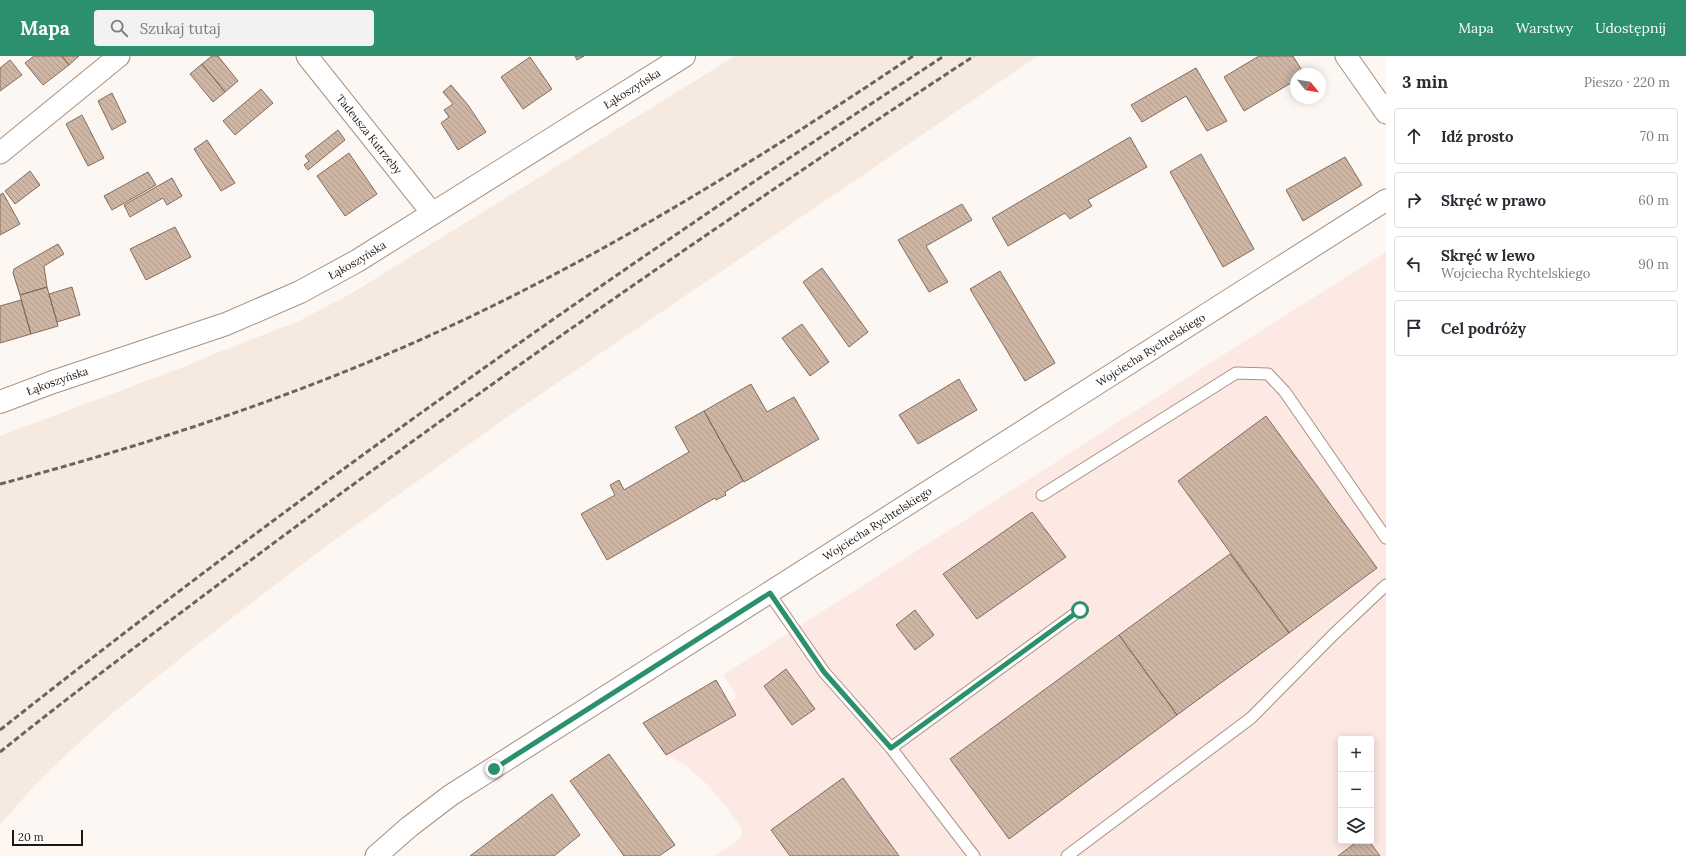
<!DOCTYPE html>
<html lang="pl">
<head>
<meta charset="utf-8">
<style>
  body { margin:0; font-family:Lora,serif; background:#f2f2f3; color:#2b2b33 }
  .controls { position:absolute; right:12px; bottom:12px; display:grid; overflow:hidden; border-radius:4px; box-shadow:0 2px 10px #0003 }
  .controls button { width:36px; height:36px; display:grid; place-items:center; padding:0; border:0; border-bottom:1px solid #e1e1e2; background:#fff; color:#2b2b33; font:20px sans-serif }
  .compass { position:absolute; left:1290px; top:12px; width:36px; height:36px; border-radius:50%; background:#fff; box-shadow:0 2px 10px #0003; rotate:120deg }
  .scale { position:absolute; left:12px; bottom:10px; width:71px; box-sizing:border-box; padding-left:4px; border:2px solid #1f160f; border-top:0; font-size:11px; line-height:14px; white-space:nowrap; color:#1f160f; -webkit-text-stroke:3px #fff; paint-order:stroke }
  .stop { position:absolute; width:12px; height:12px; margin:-9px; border:3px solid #2c906c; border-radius:50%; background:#fff }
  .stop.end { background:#2c906c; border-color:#fff; box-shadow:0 1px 4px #0008 }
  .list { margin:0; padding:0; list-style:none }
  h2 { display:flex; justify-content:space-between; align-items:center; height:52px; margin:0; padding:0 16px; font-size:17px }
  h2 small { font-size:13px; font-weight:400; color:#7c7c81 }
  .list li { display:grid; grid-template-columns:26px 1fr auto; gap:12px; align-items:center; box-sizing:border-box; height:56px; margin:0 8px 8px; padding:0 8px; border:1px solid #e1e1e2; border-radius:4px }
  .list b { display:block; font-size:15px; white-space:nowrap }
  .list p { margin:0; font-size:13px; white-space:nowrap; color:#7c7c81 }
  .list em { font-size:13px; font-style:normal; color:#7c7c81 }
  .icon { flex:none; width:22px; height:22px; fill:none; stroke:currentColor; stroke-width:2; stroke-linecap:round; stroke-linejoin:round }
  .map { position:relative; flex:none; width:1386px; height:800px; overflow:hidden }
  header { display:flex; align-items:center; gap:24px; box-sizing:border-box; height:56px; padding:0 20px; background:#2c906c; color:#fff }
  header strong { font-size:19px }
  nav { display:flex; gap:22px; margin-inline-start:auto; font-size:14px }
  .search { width:280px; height:36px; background:#f2f2f3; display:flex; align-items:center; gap:10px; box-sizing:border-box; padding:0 14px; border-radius:4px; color:#7c7c81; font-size:15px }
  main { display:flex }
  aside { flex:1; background:#fff }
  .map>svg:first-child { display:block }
  .industrial { fill:#fde9e3; fill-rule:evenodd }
  .built { fill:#f6e9e0 }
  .building { fill:url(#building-back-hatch); stroke:#836c5c }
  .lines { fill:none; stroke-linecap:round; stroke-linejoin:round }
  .lane-casing { stroke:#a8917f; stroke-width:13 }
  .street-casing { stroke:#a8917f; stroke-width:23 }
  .secondary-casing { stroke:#a8917f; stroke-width:24 }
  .lane { stroke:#fff; stroke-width:11 }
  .street { stroke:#fff; stroke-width:21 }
  .secondary { stroke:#fff; stroke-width:22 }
  .rail { stroke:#6b645e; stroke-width:3; stroke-dasharray:6 3; stroke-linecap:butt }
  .route { stroke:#2c906c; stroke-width:5 }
  .labels { text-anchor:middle; stroke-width:3; stroke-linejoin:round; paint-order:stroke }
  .street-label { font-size:11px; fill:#1f160f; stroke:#fff }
</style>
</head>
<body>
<header>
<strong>Mapa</strong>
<div class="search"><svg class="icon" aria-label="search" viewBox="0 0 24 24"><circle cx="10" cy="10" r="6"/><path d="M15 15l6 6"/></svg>Szukaj tutaj</div>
<nav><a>Mapa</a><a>Warstwy</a><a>Udostępnij</a></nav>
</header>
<main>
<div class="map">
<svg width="1386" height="800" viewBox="0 0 1386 800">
  <defs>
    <pattern id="building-back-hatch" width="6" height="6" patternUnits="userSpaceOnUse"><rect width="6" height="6" fill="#cfb6a4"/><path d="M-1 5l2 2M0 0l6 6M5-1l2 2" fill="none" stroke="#b19c8c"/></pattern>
  </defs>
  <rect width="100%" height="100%" fill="#fcf7f3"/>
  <!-- industrial -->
  <path class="industrial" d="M 1386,196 L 1386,800 L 715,800 L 742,781 L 742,772 L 710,731 L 684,708 L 666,699 L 736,659 L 729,646 L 737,641 L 723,619 L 1262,274 ZM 1341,683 L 1371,683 L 1371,785 L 1341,785 Z"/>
  <!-- built -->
  <path class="built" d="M 735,0 L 1038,0 L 510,359 L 325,491 L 198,588 L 108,661 L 72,693 L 34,730 L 0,769 L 0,380 L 194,307 L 199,304 L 299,265 L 352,237 Z"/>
  <!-- building -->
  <path class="building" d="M 34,0 L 62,0 L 69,9 L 43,29 L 25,7 Z
    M 62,0 L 79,0 L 69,9 Z
    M 212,0 L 218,0 L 238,25 L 225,36 L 202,8 Z
    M 575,0 L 584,0 L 577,4 Z
    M 1259,0 L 1293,0 L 1304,18 L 1296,18 L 1296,24 L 1244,55 L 1224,21 Z
    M 530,1 L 552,33 L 523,53 L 501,21 Z
    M 10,4 L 22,19 L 0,35 L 0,12 Z
    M 202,8 L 225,36 L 213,46 L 190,18 Z
    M 1196,12 L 1227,65 L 1207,75 L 1186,40 L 1142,66 L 1131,49 Z
    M 451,29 L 468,49 L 486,76 L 458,94 L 441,67 L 449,61 L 444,54 L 453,48 L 443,36 Z
    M 261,33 L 273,47 L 235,79 L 223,65 Z
    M 112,37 L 126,66 L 112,74 L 98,45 Z
    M 82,59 L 104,102 L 88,110 L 66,68 Z
    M 338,74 L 345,84 L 308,114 L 304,109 L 309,105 L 305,100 Z
    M 1130,81 L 1147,111 L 1088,144 L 1092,150 L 1070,163 L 1065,157 L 1008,190 L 992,162 Z
    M 207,84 L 235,127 L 221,135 L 194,93 Z
    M 349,97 L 377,138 L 345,160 L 317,120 Z
    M 1201,98 L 1254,193 L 1223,211 L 1170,116 Z
    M 1345,101 L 1362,129 L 1303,165 L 1286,134 Z
    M 30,115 L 40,129 L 15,148 L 5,135 Z
    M 148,116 L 156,129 L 112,154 L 104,140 Z
    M 172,122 L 182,140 L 167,149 L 163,142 L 130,161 L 124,149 Z
    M 3,137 L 20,168 L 0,179 L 0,139 Z
    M 962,148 L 972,164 L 926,190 L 948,226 L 929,236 L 898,184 Z
    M 175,171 L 191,201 L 146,224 L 130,193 Z
    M 58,188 L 64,198 L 44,210 L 47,231 L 20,239 L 13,217 L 14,213 Z
    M 822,212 L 868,276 L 849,291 L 803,226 Z
    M 1000,215 L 1055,307 L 1025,325 L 970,233 Z
    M 47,231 L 58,270 L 31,278 L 20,239 Z
    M 72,231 L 80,259 L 57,266 L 49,238 Z
    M 21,244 L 31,278 L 0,287 L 0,250 Z
    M 802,268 L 829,306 L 810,320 L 782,282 Z
    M 959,323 L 977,354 L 918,388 L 899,359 Z
    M 751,328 L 767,356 L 794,341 L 819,383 L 744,426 L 704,355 Z
    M 704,355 L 743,425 L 725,436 L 726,439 L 716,444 L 715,442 L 607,504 L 581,458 L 615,439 L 610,429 L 619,424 L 624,434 L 689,396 L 675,371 Z
    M 1266,360 L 1377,512 L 1289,577 L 1178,425 Z
    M 1032,456 L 1066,501 L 977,563 L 943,518 Z
    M 1230,498 L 1289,577 L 1177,659 L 1119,579 Z
    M 915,554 L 934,579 L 915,594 L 896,569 Z
    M 1119,579 L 1177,659 L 1009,783 L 950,703 Z
    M 786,613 L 815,653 L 792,669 L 764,630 Z
    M 716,624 L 736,659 L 666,699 L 643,667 Z
    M 609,698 L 675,789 L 659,800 L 624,800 L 570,725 Z
    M 843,722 L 899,800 L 790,800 L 771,774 Z
    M 552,738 L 580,779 L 554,800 L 470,800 Z
    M 1358,785 L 1369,785 L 1380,800 L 1338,800 Z"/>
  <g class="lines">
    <defs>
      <path id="lane" d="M 1042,439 L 1236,317 L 1268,318 L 1285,336 L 1386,482
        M 769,537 L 824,616 L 891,692 L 974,800
        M 891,692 L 1080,554
        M 1067,800 L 1251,662 L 1334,578 L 1386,529"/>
      <g id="street">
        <path id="s1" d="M 307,0 L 432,157"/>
        <path d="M 1346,0 L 1386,57"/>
        <path d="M 0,97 L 119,0"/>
        <path id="s2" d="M 376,800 L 409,771 L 451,739 L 1386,144"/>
      </g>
      <g id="secondary">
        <path id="s3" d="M 0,346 L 53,326 L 226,268 L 300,236 L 357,205 L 684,0"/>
      </g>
    </defs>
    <!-- lane casing -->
    <use href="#lane" class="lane-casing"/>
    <!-- street casing -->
    <use href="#street" class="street-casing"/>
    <!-- secondary casing -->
    <use href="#secondary" class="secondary-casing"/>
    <!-- lane -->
    <use href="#lane" class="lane"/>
    <!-- street -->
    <use href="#street" class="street"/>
    <!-- secondary -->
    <use href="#secondary" class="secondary"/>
    <!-- rail -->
    <path class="rail" d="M 0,428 C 151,388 300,339 442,274 C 607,198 762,101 913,0
      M 0,674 C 303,434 620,211 944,0
      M 0,696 C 71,639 143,585 215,531 C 462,345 716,169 974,0"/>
  </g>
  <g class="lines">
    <!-- route -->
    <path class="route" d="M 494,713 L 770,537 L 824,616 L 891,692 L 1080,554"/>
  </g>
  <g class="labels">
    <!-- street labels -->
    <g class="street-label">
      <text dy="4" stroke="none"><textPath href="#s3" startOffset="709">Łąkoszyńska</textPath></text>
      <text dy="4" stroke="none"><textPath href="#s1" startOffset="100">Tadeusza Kutrzeby</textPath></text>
      <text dy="4" stroke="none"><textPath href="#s3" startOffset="385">Łąkoszyńska</textPath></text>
      <text dy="4" stroke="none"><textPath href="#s2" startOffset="926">Wojciecha Rychtelskiego</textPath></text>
      <text dy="4" stroke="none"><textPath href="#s3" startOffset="61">Łąkoszyńska</textPath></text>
      <text dy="4" stroke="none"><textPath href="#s2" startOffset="602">Wojciecha Rychtelskiego</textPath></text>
    </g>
  </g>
</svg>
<div class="controls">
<button>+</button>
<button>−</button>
<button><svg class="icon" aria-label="layers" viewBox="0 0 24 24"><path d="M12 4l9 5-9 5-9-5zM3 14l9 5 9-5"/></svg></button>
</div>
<svg class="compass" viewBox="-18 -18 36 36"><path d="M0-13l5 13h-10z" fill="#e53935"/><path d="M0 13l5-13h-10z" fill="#7c7c81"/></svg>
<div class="scale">20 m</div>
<div class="stop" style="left:1080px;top:554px"></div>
<div class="stop end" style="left:494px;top:713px"></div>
</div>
<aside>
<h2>3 min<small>Pieszo · 220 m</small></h2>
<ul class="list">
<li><svg class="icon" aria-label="ahead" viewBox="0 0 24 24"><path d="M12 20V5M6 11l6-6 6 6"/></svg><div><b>Idź prosto</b></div><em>70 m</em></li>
<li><svg class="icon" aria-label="right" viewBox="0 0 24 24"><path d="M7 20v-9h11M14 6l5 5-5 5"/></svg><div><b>Skręć w prawo</b></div><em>60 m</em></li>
<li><svg class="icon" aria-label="left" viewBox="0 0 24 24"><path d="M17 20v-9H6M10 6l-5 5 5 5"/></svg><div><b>Skręć w lewo</b><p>Wojciecha Rychtelskiego</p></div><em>90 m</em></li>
<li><svg class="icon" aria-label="arrive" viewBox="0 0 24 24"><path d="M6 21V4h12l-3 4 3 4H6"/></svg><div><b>Cel podróży</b></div></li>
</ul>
</aside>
</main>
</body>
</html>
